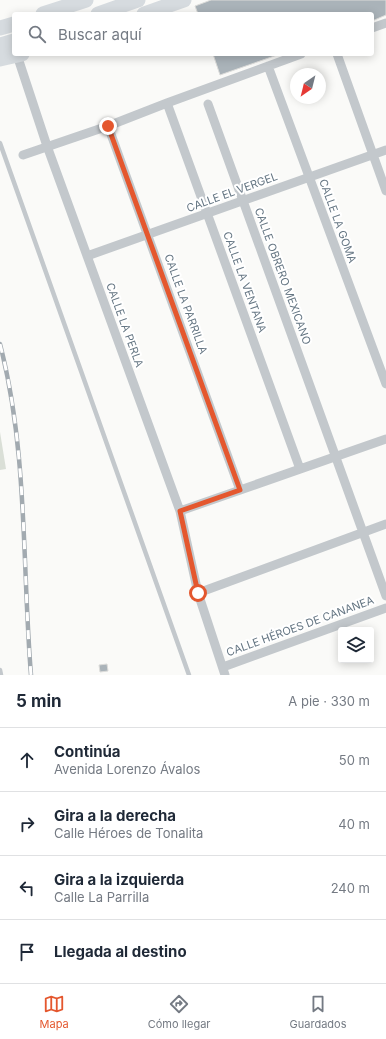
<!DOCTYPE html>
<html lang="es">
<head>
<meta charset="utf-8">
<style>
  body { margin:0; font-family:Inter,sans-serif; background:#f6f6f7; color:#1f2937 }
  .controls { position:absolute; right:12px; bottom:12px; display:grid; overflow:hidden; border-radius:4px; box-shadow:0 2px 10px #0003 }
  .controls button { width:36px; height:36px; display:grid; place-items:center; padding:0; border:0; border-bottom:1px solid #e0e1e3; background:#fff; color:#1f2937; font:20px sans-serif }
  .compass { position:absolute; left:290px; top:68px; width:36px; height:36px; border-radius:50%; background:#fff; box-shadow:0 2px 10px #0003; rotate:215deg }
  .stop { position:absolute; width:12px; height:12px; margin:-9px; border:3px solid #e4572e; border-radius:50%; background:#fff }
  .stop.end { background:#e4572e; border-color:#fff; box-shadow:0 1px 4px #0008 }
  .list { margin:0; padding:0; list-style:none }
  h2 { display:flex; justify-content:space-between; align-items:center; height:52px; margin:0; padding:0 16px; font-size:17px }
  h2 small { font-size:13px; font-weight:400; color:#747a83 }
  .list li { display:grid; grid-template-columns:26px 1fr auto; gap:12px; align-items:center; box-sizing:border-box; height:64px; padding:0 16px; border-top:1px solid #e0e1e3 }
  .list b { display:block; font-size:15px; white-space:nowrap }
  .list p { margin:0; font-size:13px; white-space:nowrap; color:#747a83 }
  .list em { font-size:13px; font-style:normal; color:#747a83 }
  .icon { flex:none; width:22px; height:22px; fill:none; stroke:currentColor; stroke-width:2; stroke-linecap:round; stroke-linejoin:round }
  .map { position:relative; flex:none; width:386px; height:675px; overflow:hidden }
  .search { position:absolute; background:#fff; box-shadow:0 2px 10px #0003; left:12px; right:12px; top:12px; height:44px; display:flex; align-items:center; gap:10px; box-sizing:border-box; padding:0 14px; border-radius:4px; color:#747a83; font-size:15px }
  .sheet { height:308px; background:#fff }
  nav { display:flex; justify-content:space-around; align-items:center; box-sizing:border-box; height:56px; border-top:1px solid #e0e1e3; background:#fff; font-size:11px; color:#747a83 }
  nav a { display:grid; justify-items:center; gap:2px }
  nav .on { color:#e4572e }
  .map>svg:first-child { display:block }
  .green { fill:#dadfd7 }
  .building { fill:#aab3b9; stroke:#dcdcda }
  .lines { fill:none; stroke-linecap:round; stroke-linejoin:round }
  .lane { stroke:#c3c8cc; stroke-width:4.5 }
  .street { stroke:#c3c8cc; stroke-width:9 }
  .primary { stroke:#d6dbdf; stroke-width:15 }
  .rail-casing { stroke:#a2aab0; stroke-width:4.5 }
  .rail { stroke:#fff; stroke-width:3; stroke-dasharray:9; stroke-linecap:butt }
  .route { stroke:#e4572e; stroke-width:5 }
  .labels { text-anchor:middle; stroke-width:4; stroke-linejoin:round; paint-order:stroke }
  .street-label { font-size:11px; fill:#657683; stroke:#fff }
</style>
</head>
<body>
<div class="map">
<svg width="386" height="675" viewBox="0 0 386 675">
  <rect width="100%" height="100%" fill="#fafaf8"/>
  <!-- green -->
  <path class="green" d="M 0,432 L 6,469 L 0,470 Z"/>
  <!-- building -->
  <path class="building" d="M 211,0 L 386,0 L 386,15 L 372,21 L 372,14 L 198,14 L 195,6 Z
    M 213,54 L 280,54 L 220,75 Z
    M 107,664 L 108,671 L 100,672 L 99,665 Z"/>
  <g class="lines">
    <!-- lane -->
    <path class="lane" d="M 0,143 L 189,675
      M 0,670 L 1,675"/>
    <!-- street -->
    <path class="street" d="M 372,28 L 386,23
      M 337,54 L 386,191
      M 17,55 L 47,146 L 180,511 L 198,593 L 225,675
      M 268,66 L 386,384
      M 167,103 L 300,469
      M 208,104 L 386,596
      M 108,126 L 240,490
      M 23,155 L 108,126 L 167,103 L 301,54
      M 87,256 L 386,150
      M 180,511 L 386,439
      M 198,593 L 386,524
      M 223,667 L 386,608"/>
    <!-- primary -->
    <path class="primary" d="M 43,14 L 86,0
      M 98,14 L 138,0
      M 144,14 L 184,0
      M 0,28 L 14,24
      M 0,45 L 14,41
      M 0,59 L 22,54"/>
    <defs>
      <path id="rail" d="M 0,344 C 28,452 22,565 31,675"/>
    </defs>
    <!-- rail casing -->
    <use href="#rail" class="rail-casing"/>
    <!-- rail -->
    <use href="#rail" class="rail"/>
  </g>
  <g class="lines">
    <!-- route -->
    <path class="route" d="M 108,126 L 240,490 L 180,511 L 198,593"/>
  </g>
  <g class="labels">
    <!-- street labels -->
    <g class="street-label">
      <text transform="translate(232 192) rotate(-20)" y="4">CALLE EL VERGEL</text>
      <text transform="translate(338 221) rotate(70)" y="4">CALLE LA GOMA</text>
      <text transform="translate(283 276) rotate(70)" y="4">CALLE OBRERO MEXICANO</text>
      <text transform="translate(245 282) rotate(70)" y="4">CALLE LA VENTANA</text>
      <text transform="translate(186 304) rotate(70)" y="4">CALLE LA PARRILLA</text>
      <text transform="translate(125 325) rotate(70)" y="4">CALLE LA PERLA</text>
      <text transform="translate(300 626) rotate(-20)" y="4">CALLE HÉROES DE CANANEA</text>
    </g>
  </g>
</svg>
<div class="controls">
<button><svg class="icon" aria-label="layers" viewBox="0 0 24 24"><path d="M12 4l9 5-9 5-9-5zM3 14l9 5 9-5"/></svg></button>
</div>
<svg class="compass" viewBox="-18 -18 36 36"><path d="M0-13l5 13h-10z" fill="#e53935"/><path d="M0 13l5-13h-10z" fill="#747a83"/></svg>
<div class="stop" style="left:198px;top:593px"></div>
<div class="stop end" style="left:108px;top:126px"></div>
<div class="search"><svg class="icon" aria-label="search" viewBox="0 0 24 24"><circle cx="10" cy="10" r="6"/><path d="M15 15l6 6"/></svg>Buscar aquí</div>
</div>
<section class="sheet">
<h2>5 min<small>A pie · 330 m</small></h2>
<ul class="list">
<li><svg class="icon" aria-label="ahead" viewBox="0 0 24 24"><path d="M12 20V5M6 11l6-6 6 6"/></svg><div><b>Continúa</b><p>Avenida Lorenzo Ávalos</p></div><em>50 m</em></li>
<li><svg class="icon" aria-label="right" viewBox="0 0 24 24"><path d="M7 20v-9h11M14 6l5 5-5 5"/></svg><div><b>Gira a la derecha</b><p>Calle Héroes de Tonalita</p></div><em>40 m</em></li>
<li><svg class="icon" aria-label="left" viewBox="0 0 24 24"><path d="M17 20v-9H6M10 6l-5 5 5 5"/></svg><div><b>Gira a la izquierda</b><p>Calle La Parrilla</p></div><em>240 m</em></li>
<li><svg class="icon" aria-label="arrive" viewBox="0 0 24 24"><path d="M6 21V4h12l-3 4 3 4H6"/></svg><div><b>Llegada al destino</b></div></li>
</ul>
</section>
<nav>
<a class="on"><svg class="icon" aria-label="map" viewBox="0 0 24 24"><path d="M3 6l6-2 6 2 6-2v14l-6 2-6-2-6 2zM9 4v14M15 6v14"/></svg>Mapa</a>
<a><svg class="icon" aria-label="directions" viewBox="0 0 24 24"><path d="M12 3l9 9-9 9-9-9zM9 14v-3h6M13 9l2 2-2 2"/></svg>Cómo llegar</a>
<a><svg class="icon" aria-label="saved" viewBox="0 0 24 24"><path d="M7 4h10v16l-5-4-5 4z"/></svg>Guardados</a>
</nav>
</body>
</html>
